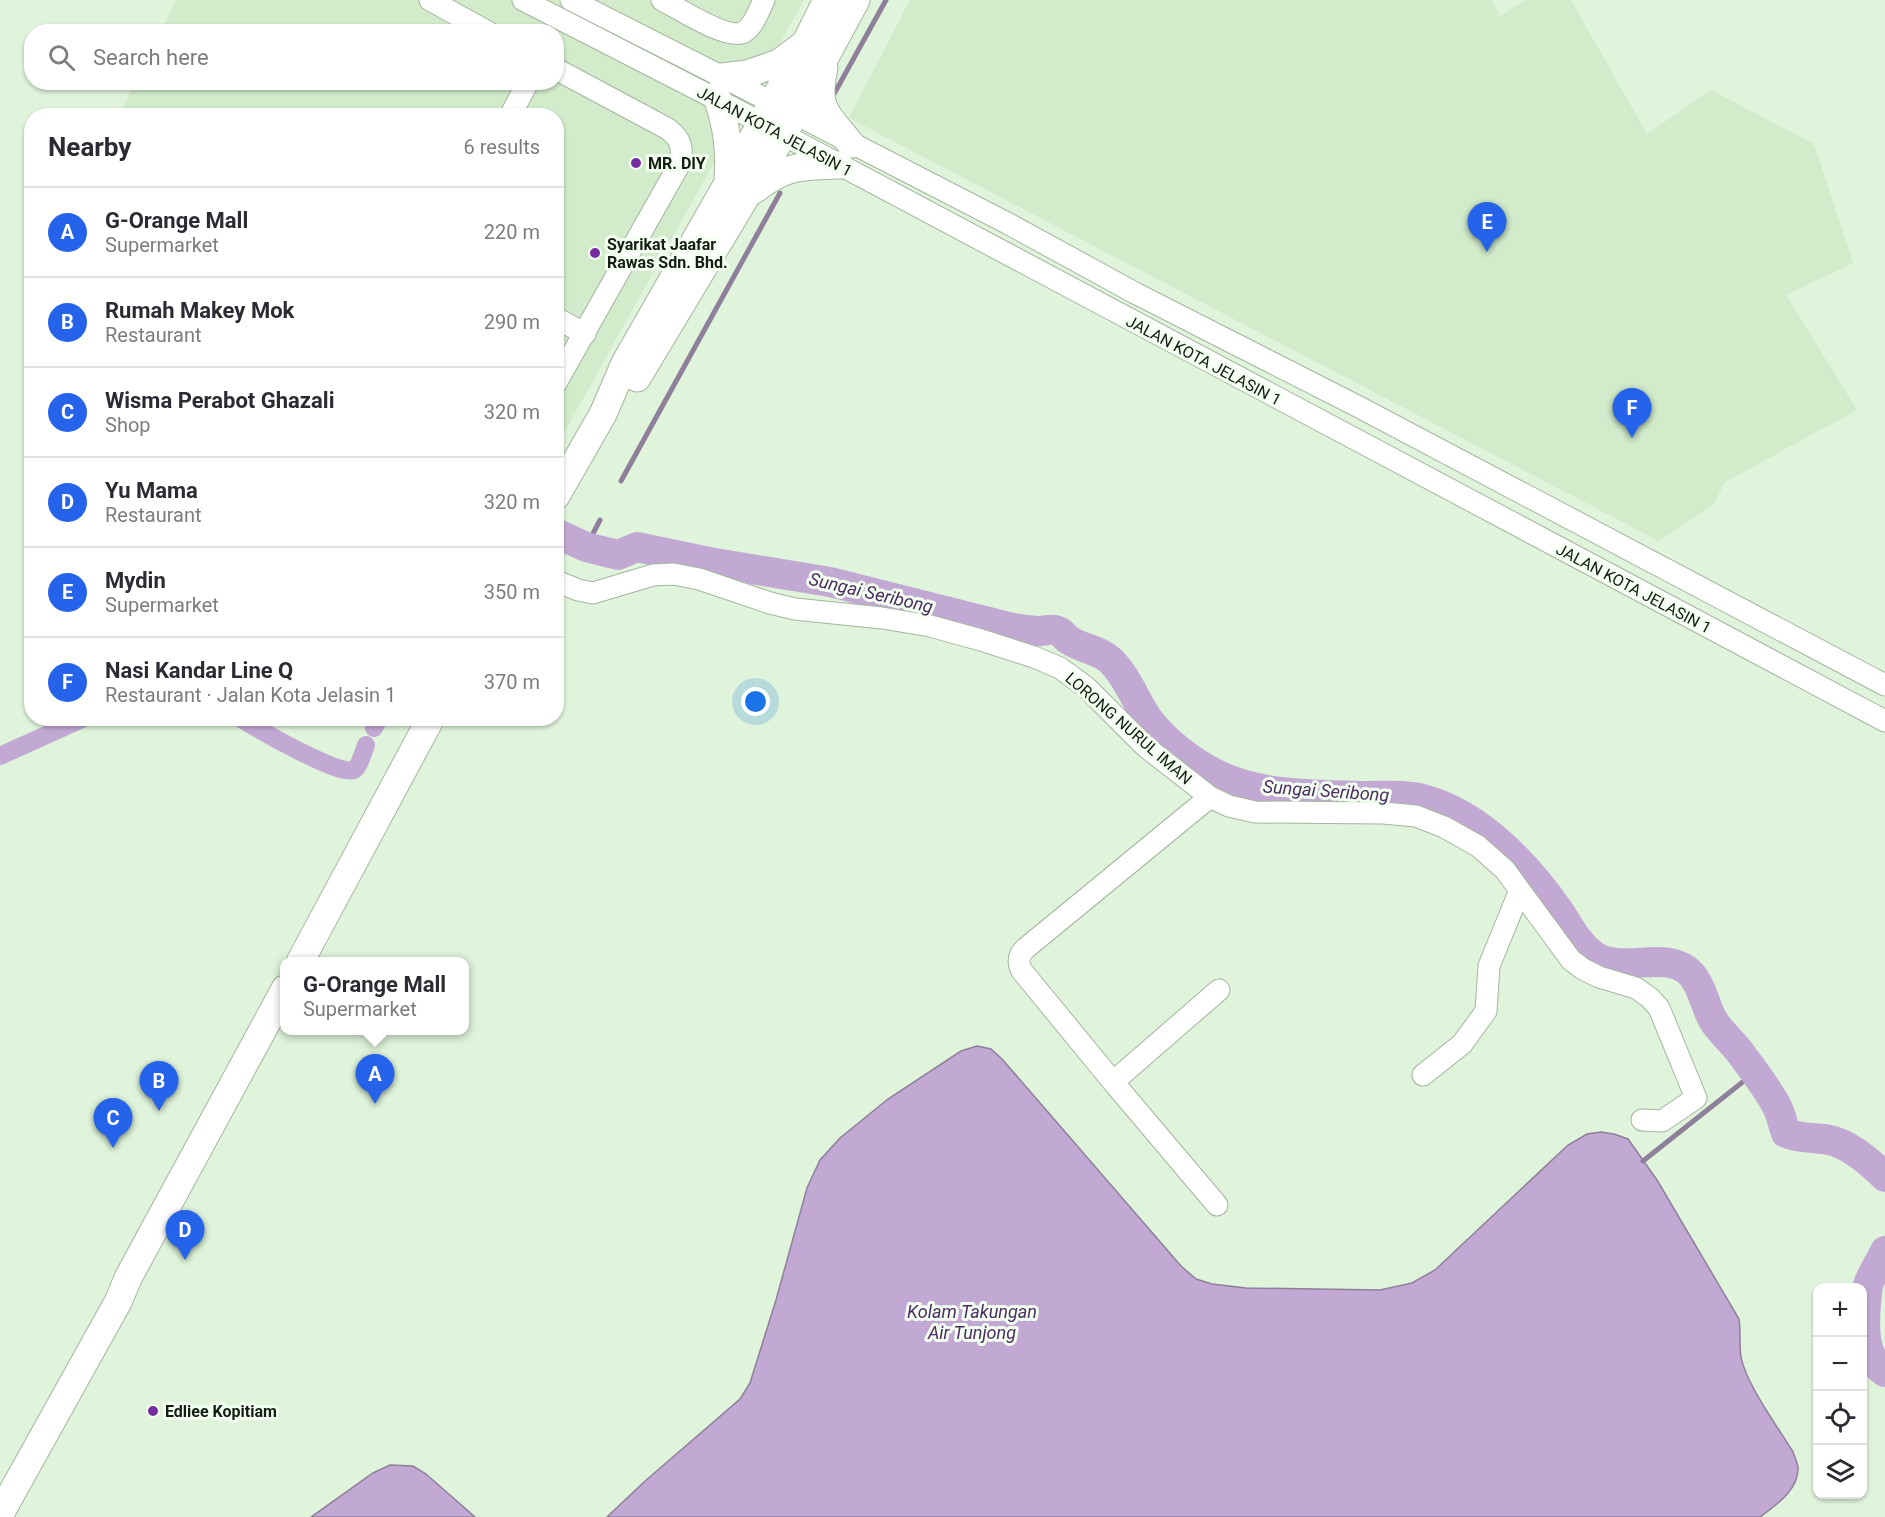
<!DOCTYPE html>
<html lang="en">
<head>
<meta charset="utf-8">
<style>
  body { margin:0; font-family:Roboto,sans-serif; background:#f2f2f3; color:#2b2b33 }
  .controls { position:absolute; right:18px; bottom:18px; display:grid; overflow:hidden; border-radius:12px; box-shadow:0 2px 4px #0004 }
  .controls button { width:54px; height:54px; display:grid; place-items:center; padding:0; border:0; border-bottom:2px solid #e1e1e2; background:#fff; color:#2b2b33; font:30px sans-serif }
  .you { position:absolute; left:756px; top:702px; width:21px; height:21px; margin:-15px; border:4px solid #fff; border-radius:50%; background:#1a73e8; box-shadow:0 0 0 9px #1a73e833 }
  .badge { display:grid; place-items:center; width:39px; height:39px; border-radius:50%; background:#2563eb; color:#fff; font-size:20px; font-weight:700 }
  .pin { position:absolute; translate:-50% -50px; filter:drop-shadow(0 2px 3px #0008) }
  .pin::after { content:''; position:absolute; top:32px; width:21px; height:18px; background:inherit; clip-path:polygon(0 0,100% 0,50% 100%) }
  .popup { position:absolute; left:280px; top:957px; width:189px; height:78px; box-sizing:border-box; display:grid; place-content:center; border-radius:12px; background:#fff; filter:drop-shadow(0 2px 4px #0005); font-size:20px; white-space:nowrap; color:#7c7c81 }
  .popup b { font-size:22px; color:#2b2b33 }
  .popup::after { content:''; position:absolute; left:50%; top:100%; margin-left:-12px; border:12px solid transparent; border-top-color:#fff }
  .list { margin:0; padding:0; list-style:none }
  h2 { display:flex; justify-content:space-between; align-items:center; height:78px; margin:0; padding:0 24px; font-size:26px }
  h2 small { font-size:20px; font-weight:400; color:#7c7c81 }
  .list li { display:grid; grid-template-columns:39px 1fr auto; gap:18px; align-items:center; box-sizing:border-box; height:90px; padding:0 24px; border-top:2px solid #e1e1e2 }
  .list b { display:block; font-size:22px; white-space:nowrap }
  .list p { margin:0; font-size:20px; white-space:nowrap; color:#7c7c81 }
  .list em { font-size:20px; font-style:normal; color:#7c7c81 }
  .icon { flex:none; width:33px; height:33px; fill:none; stroke:currentColor; stroke-width:2; stroke-linecap:round; stroke-linejoin:round }
  .map { position:relative; flex:none; width:1885px; height:1517px; overflow:hidden }
  .search { position:absolute; background:#fff; box-shadow:0 2px 4px #0004; left:24px; top:24px; width:540px; height:66px; display:flex; align-items:center; gap:15px; box-sizing:border-box; padding:0 21px; border-radius:24px; color:#7c7c81; font-size:22px }
  .panel { position:absolute; background:#fff; box-shadow:0 2px 4px #0004; left:24px; top:108px; width:540px; height:618px; border-radius:24px }
  .map>svg:first-child { display:block }
  .built { fill:#d1ebcb }
  .water { fill:#c2a9d4; stroke:#8e7f9a; stroke-width:1.5 }
  .lines { fill:none; stroke-linecap:round; stroke-linejoin:round }
  .stream { stroke:#8e7f9a; stroke-width:5 }
  .canal { stroke:#c2a9d4; stroke-width:18 }
  .river { stroke:#c2a9d4; stroke-width:30 }
  .minor-casing { stroke:#a3b69e; stroke-width:23 }
  .major-casing { stroke:#a3b69e; stroke-width:29 }
  .minor { stroke:#fff; stroke-width:21 }
  .major { stroke:#fff; stroke-width:27 }
  .poi-dot { fill:#762da0; stroke:#f2feef; stroke-width:2 }
  .labels { text-anchor:middle; stroke-width:6; stroke-linejoin:round; paint-order:stroke }
  .street-label { font-size:16px; fill:#151c13; stroke:#f2feef }
  .poi-label { font-size:16px; font-weight:bold; fill:#151c13; stroke:#f2feef; text-anchor:start }
  .water-label { font-size:18px; font-style:italic; fill:#4c2c62; stroke:#f2feef }
</style>
</head>
<body>
<div class="map">
<svg width="1885" height="1517" viewBox="0 0 1885 1517">
  <rect width="100%" height="100%" fill="#dff4db"/>
  <!-- built -->
  <path class="built" d="M 176,0 L 804,0 L 557,446 L 556,116 L 119,116 L 135,83 L 556,82 L 556,32 L 161,31 Z
    M 910,0 L 1492,0 L 1500,16 L 1526,0 L 1571,0 L 1647,134 L 1711,90 L 1814,144 L 1853,263 L 1786,295 L 1857,410 L 1725,482 L 1714,504 L 1659,541 L 849,118 Z"/>
  <!-- water -->
  <path class="water" d="M 977,1046 L 991,1049 L 1002,1059 L 1181,1266 L 1196,1279 L 1212,1284 L 1246,1288 L 1380,1290 L 1412,1283 L 1435,1270 L 1568,1145 L 1587,1134 L 1601,1132 L 1614,1134 L 1628,1139 L 1657,1180 L 1739,1319 C 1741,1332 1739,1345 1741,1357 C 1746,1384 1778,1427 1793,1452 C 1795,1457 1797,1462 1798,1467 C 1799,1490 1776,1505 1760,1517 L 607,1517 L 644,1482 L 740,1399 L 750,1383 L 776,1300 L 807,1188 L 820,1160 L 840,1138 L 888,1099 L 961,1051 Z
    M 390,1465 L 413,1466 L 426,1474 L 475,1517 L 311,1517 L 373,1473 Z"/>
  <g class="lines">
    <!-- stream -->
    <path class="stream" d="M 834,94 L 886,0
      M 621,481 L 780,193
      M 586,547 L 600,520
      M 1643,1161 L 1754,1073"/>
    <!-- canal -->
    <path class="canal" d="M 240,718 C 256,728 340,777 354,770 C 360,766 363,752 366,745
      M 374,728 L 379,718
      M 0,756 L 84,718"/>
    <!-- river -->
    <path class="river" d="M 560,535 L 586,547 L 618,555 L 637,547 L 709,562 L 830,582 L 1013,628 C 1021,629 1030,631 1038,631 C 1045,631 1051,628 1058,631 C 1063,633 1065,638 1069,640 C 1082,649 1098,649 1110,660 C 1127,676 1135,700 1148,719 C 1165,742 1193,763 1218,775 C 1261,796 1319,795 1366,796 C 1386,796 1407,794 1426,800 C 1481,816 1528,866 1559,911 C 1570,927 1577,943 1593,955 C 1622,976 1668,947 1692,975 C 1703,988 1705,1006 1713,1020 C 1720,1032 1734,1043 1742,1055 C 1753,1070 1771,1093 1778,1109 C 1782,1117 1783,1126 1786,1133 C 1800,1139 1815,1137 1829,1140 C 1849,1144 1871,1163 1885,1177
      M 1885,1251 C 1880,1262 1872,1273 1868,1285 C 1867,1291 1867,1298 1866,1304 C 1864,1327 1863,1358 1885,1372"/>
    <defs>
      <path id="minor" d="M 430,0 L 488,32
        M 523,0 L 718,100 L 1885,721
        M 571,0 L 772,102 L 1007,223 L 1135,293 L 1359,407 L 1885,685
        M 662,0 C 678,8 728,41 744,32 C 754,26 759,10 764,0
        M 556,69 L 668,129 C 681,139 684,148 679,165 L 556,383
        M 510,116 L 528,82
        M 556,318 L 585,334
        M 556,581 L 578,590 L 593,593 L 653,575 L 674,574 L 699,579 L 770,603 L 795,609 L 882,618 L 930,626 L 981,640 L 1034,657 L 1060,668 L 1086,687 L 1146,747 L 1210,797 L 1229,806 L 1255,812 L 1383,813 L 1416,816 L 1444,827 L 1478,846 L 1505,870 L 1571,960 L 1583,969 L 1599,977 L 1636,988 L 1650,998 L 1659,1008 L 1696,1098 L 1662,1121 L 1642,1120
        M 1210,797 L 1026,948 C 1018,955 1017,961 1022,971 L 1113,1082 L 1219,990
        M 1423,1075 L 1462,1044 L 1486,1011 L 1489,966 L 1520,890
        M 1113,1082 L 1217,1205"/>
      <path id="major" d="M 824,68 C 815,108 826,114 851,144
        M 722,77 L 747,74 L 779,63 L 803,45
        M 718,100 C 727,127 730,150 728,179
        M 754,190 C 786,165 801,166 839,165
        M 637,378 L 783,135 L 856,0
        M 556,496 L 603,414 L 625,363 L 728,183 L 805,44 L 827,0
        M 300,962 L 431,718
        M 0,1514 L 118,1302 L 128,1278 L 285,989"/>
    </defs>
    <!-- minor casing -->
    <use href="#minor" class="minor-casing"/>
    <!-- major casing -->
    <use href="#major" class="major-casing"/>
    <!-- minor -->
    <use href="#minor" class="minor"/>
    <!-- major -->
    <use href="#major" class="major"/>
  </g>
  <!-- markers -->
  <g class="poi-dot">
    <circle cx="636" cy="163" r="6"/>
    <circle cx="595" cy="253" r="6"/>
    <circle cx="153" cy="1411" r="6"/>
  </g>
  <g class="labels">
    <!-- street labels -->
    <g class="street-label">
      <text transform="translate(775 131) rotate(28)" y="6">JALAN KOTA JELASIN 1</text>
      <text transform="translate(1204 360) rotate(28)" y="6">JALAN KOTA JELASIN 1</text>
      <text transform="translate(1634 588) rotate(28)" y="6">JALAN KOTA JELASIN 1</text>
      <text transform="translate(1129 728) rotate(41)" y="6">LORONG NURUL IMAN</text>
    </g>
    <!-- poi labels -->
    <g class="poi-label">
      <text x="648" y="169">MR. DIY</text>
      <text x="607" y="250">Syarikat Jaafar<tspan x="607" dy="18">Rawas Sdn. Bhd.</tspan></text>
      <text x="165" y="1417">Edliee Kopitiam</text>
    </g>
    <!-- water labels -->
    <g class="water-label">
      <text transform="translate(871 593) rotate(13)" y="6">Sungai Seribong</text>
      <text transform="translate(1326 791) rotate(4)" y="6">Sungai Seribong</text>
      <text x="972" y="1318">Kolam Takungan<tspan x="972" dy="21">Air Tunjong</tspan></text>
    </g>
  </g>
</svg>
<div class="controls">
<button>+</button>
<button>−</button>
<button><svg class="icon" aria-label="locate" viewBox="0 0 24 24"><circle cx="12" cy="12" r="6"/><path d="M12 2v4M12 18v4M2 12h4M18 12h4"/></svg></button>
<button><svg class="icon" aria-label="layers" viewBox="0 0 24 24"><path d="M12 4l9 5-9 5-9-5zM3 14l9 5 9-5"/></svg></button>
</div>
<div class="you"></div>
<div class="pin badge" style="left:375px;top:1104px">A</div>
<div class="popup"><b>G-Orange Mall</b>Supermarket</div>
<div class="pin badge" style="left:159px;top:1111px">B</div>
<div class="pin badge" style="left:113px;top:1148px">C</div>
<div class="pin badge" style="left:185px;top:1260px">D</div>
<div class="pin badge" style="left:1487px;top:252px">E</div>
<div class="pin badge" style="left:1632px;top:438px">F</div>
<div class="search"><svg class="icon" aria-label="search" viewBox="0 0 24 24"><circle cx="10" cy="10" r="6"/><path d="M15 15l6 6"/></svg>Search here</div>
<section class="panel">
<h2>Nearby<small>6 results</small></h2>
<ul class="list">
<li><span class="badge">A</span><div><b>G-Orange Mall</b><p>Supermarket</p></div><em>220 m</em></li>
<li><span class="badge">B</span><div><b>Rumah Makey Mok</b><p>Restaurant</p></div><em>290 m</em></li>
<li><span class="badge">C</span><div><b>Wisma Perabot Ghazali</b><p>Shop</p></div><em>320 m</em></li>
<li><span class="badge">D</span><div><b>Yu Mama</b><p>Restaurant</p></div><em>320 m</em></li>
<li><span class="badge">E</span><div><b>Mydin</b><p>Supermarket</p></div><em>350 m</em></li>
<li><span class="badge">F</span><div><b>Nasi Kandar Line Q</b><p>Restaurant · Jalan Kota Jelasin 1</p></div><em>370 m</em></li>
</ul>
</section>
</div>
</body>
</html>
